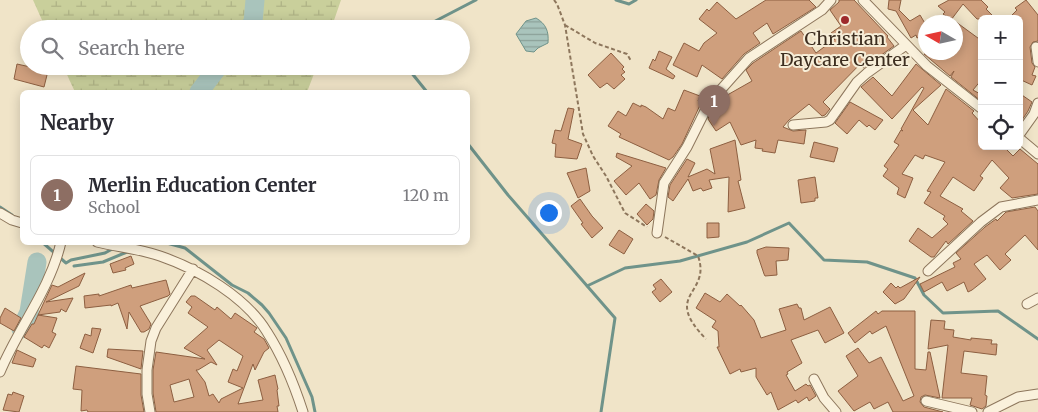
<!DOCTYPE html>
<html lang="en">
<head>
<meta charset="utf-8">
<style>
  body { margin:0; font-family:Merriweather,serif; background:#f7f7f7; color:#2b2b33 }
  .controls { position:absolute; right:15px; top:15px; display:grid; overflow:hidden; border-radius:8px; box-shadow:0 2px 12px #0003 }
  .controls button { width:45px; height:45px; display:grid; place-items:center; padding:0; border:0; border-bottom:1px solid #e1e1e2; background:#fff; color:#2b2b33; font:25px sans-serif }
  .compass { position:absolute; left:918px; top:15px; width:45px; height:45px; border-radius:50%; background:#fff; box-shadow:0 2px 12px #0003; rotate:279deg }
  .you { position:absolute; left:548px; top:212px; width:18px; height:18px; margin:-12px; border:4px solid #fff; border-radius:50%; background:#1a73e8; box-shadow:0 0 0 8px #1a73e833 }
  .badge { display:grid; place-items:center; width:32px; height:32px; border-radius:50%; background:#9e2a2b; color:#fff; font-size:16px; font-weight:700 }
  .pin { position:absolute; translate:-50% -41px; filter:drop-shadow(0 1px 2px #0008) }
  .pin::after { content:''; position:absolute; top:26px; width:18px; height:15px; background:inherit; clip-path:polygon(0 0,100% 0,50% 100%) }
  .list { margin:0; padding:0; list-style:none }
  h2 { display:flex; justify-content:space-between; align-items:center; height:65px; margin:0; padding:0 20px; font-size:21px }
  h2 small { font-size:16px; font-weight:400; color:#7c7c81 }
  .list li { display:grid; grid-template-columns:32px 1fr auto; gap:15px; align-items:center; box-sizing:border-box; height:80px; margin:0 10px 10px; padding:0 10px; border:1px solid #e1e1e2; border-radius:8px }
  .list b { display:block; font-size:19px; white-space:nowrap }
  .list p { margin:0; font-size:16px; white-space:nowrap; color:#7c7c81 }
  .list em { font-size:16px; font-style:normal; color:#7c7c81 }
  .icon { flex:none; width:28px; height:28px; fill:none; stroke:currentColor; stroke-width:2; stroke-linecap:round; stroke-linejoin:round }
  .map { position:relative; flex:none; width:1038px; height:412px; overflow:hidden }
  .search { position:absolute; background:#fff; box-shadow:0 2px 12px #0003; left:20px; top:20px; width:450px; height:55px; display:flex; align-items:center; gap:12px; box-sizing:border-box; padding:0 18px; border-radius:28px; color:#7c7c81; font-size:19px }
  .panel { position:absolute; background:#fff; box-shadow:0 2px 12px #0003; left:20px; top:90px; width:450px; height:155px; border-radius:8px }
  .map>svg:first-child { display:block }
  .wetland { fill:url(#wetland-marsh) }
  .water { fill:url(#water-rules); stroke:#6f938a }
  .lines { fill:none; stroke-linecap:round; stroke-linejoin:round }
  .stream { stroke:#6f938a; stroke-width:3 }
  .river { stroke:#a9c4bc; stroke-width:19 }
  .building { fill:#cf9f7d; stroke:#8d5f41; fill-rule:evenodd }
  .minor-casing { stroke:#8d765c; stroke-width:11 }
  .path { stroke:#8d765c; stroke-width:2; stroke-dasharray:4 2.5; stroke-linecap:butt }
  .minor { stroke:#faf1dc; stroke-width:9 }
  .poi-dot { fill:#9e2a2b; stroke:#f7eed8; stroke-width:2 }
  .labels { text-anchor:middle; stroke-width:4; stroke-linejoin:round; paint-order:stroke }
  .poi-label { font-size:18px; fill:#3d2e20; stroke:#f7eed8 }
</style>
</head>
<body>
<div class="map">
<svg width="1038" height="412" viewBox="0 0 1038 412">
  <defs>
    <pattern id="wetland-marsh" width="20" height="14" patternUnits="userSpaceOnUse" patternTransform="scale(1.25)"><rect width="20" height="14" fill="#c9cf9b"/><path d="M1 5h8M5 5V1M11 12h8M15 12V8" fill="none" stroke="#aeb285"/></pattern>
    <pattern id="water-rules" width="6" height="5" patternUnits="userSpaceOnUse" patternTransform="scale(1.25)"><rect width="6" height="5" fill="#a9c4bc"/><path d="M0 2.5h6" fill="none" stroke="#8ba098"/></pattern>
  </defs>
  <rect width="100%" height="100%" fill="#f0e4c8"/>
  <!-- wetland -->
  <path class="wetland" d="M 33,0 L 341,0 L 331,29 L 46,29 Z
    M 63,66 L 317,66 L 307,92 L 75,92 Z"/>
  <!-- water -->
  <path class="water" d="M 536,18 C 546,24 549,31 548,43 L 538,48 L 534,52 L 526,51 L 516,34 L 526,21 Z"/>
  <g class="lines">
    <!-- stream -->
    <path class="stream" d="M 616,0 L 629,4 L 636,0
      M 253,22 L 283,29
      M 420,29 L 476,0
      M 406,66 L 427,92
      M 468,144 L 508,195 L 615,318 L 601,412
      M 0,207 L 12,215
      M 42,242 L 66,263 L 71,260 L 105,253 L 114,248
      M 163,242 L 185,248 L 232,285 L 248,293 L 262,305 L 269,313 L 286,338 L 312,397 L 315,412
      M 74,266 L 103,262 L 127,252 L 131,252
      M 587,286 L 625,268 L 680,261 L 747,242 L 789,223 L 824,260 L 867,262 L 915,278 L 924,295 L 943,313 L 998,311 L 1038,339"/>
    <!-- river -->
    <path class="river" d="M 248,29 L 253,22 L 255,0
      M 199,92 L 219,66
      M 21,329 L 29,312 L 37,262"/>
  </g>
  <!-- building -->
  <path class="building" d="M 766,0 L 809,0 L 816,7 L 773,34 L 767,23 L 753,33 L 760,43 L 744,54 L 722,79 L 702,65 L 697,77 L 673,65 L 684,43 L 699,51 L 704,43 L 717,33 L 699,19 L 707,9 L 709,11 L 717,2 L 736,19 Z
    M 839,0 L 854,0 L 888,36 L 887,37 L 894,46 L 863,68 L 870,54 L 823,102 L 830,109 L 825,115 L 822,116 L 809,104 L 789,120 L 783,127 L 793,131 L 806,130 L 804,144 L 778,140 L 775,153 L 762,151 L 763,149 L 755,148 L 756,140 L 741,145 L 730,122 L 716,131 L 708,119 L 709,116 L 727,106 L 722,98 L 752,81 L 746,70 L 753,63 L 801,31 L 816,53 L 835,39 L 831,33 L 841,26 L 830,10 L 839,2 Z
    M 889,0 L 901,0 L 899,10 L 910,21 L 920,15 L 926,25 L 926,34 L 917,38 L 916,35 L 911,38 L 896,11 L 888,9 Z
    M 949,0 L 981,0 L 988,7 L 986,9 L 996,19 L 977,19 L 963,4 L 951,20 L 943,14 L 945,12 L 938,6 Z
    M 1026,0 L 1038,15 L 1038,41 L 1033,42 L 1030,47 L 1032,63 L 1035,67 L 1032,75 L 1036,76 L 1032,85 L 1019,79 L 1019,19 L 1008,19 L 1017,10 L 1015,8 Z
    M 956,22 L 982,41 L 982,79 L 973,90 L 982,95 L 981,101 L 951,77 L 954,71 L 950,76 L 924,54 L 956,52 Z
    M 659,51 L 672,57 L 666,69 L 675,76 L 673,79 L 649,68 L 653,59 L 655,61 Z
    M 611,53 L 624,67 L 622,69 L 625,72 L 621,75 L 625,79 L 614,89 L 607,83 L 600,88 L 588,75 Z
    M 17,64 L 48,71 L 44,87 L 14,79 Z
    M 916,64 L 941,85 L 913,110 L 928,125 L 946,89 L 974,111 L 972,113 L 982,124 L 982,146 L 1003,146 L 1013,156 L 1020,149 L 1038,164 L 1038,194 L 1012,198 L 1000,188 L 1009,178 L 992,160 L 980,176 L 983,178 L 974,191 L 953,177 L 940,196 L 963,209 L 961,211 L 973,221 L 948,244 L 946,241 L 934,257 L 931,257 L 909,241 L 918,228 L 932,238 L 948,224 L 943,219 L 945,216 L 924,203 L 931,192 L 927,191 L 945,162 L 925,155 L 923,159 L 915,155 L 902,174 L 913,178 L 905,198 L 897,194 L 899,188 L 883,176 L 888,169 L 884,166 L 899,145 L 894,142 L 901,130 L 903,131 L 901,129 L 924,88 L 922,87 L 892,119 L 861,87 L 873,77 L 892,96 Z
    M 684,90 L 700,96 L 698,101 L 701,103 L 682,144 L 673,157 L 669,160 L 619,137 L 621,134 L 608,126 L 618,111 L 626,116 L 633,103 L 641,107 L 641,105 L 646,107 L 663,119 L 668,108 L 675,111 Z
    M 1019,93 L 1032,102 L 1028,111 L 1020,123 Z
    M 850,102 L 883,120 L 875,130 L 869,125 L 867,127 L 859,120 L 847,134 L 835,123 Z
    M 568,108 L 574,109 L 568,139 L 582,144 L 577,159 L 555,157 L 556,144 L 552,143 L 555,130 L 561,131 Z
    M 735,140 L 741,180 L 738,181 L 745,208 L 728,212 L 729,177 L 709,180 L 712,188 L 703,191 L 701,188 L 693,191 L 688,179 L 673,201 L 668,197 L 670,185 L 687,159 L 695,163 L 688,177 L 707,169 L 715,174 L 710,149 Z
    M 814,142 L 838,148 L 834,162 L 810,157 Z
    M 617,153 L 666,168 L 659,180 L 656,195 L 650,199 L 639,183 L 626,195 L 614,181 L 632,166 L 616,157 Z
    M 586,168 L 590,191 L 578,198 L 567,173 Z
    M 815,177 L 818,198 L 815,198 L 815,201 L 801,203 L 798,180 Z
    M 580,199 L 592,216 L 603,228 L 592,238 L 581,224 L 583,223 L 571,206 Z
    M 646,204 L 654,211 L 653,219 L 647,225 L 637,214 Z
    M 1035,207 L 1038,211 L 1038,250 L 1025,235 L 1005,254 L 1011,260 L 1000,270 L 987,255 L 974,264 L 986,279 L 972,290 L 968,292 L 964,282 L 947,291 L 942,282 L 924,292 L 920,284 L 955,267 L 953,263 L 961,259 L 956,253 L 985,227 L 996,219 L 997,221 L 1006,212 Z
    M 707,223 L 719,223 L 719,237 L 707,238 Z
    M 619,230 L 633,239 L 624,254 L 609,245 Z
    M 766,247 L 789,248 L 788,260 L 776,261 L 777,275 L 765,276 L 764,274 L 757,253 L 757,250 Z
    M 131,256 L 134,264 L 125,268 L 126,270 L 113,273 L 110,264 Z
    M 85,273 L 79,286 L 46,302 L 73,298 L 66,312 L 61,309 L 60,312 L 38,315 L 52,285 L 58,287 Z
    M 920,277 L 904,299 L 895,304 L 883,292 L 891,283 L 896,288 L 898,286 L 900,288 Z
    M 661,279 L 672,292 L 660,302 L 652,292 L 656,289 L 653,285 Z
    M 166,280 L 170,294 L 168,296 L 140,306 L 151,324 L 149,329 L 144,332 L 141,332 L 129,312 L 127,329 L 118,303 L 111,306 L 111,305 L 85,308 L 84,296 L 99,294 L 99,296 L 131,285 L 132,288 Z
    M 705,293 L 720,302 L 727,294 L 740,306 L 741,305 L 754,320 L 761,338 L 786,330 L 779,309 L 797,304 L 799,308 L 801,308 L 804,320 L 830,307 L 844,333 L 825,343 L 818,330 L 791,340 L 802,363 L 787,372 L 788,374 L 786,375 L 795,391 L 806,384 L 808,386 L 810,385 L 816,396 L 809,401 L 807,397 L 798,403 L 796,400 L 778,410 L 771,392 L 767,395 L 756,377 L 756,368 L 741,372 L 740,369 L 730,374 L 717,347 L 719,347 L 718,331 L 712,327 L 716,321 L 696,308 Z
    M 191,296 L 195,296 L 215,310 L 217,307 L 231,319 L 235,313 L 257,328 L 254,332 L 264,339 L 269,348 L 264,352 L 255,370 L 253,364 L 238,404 L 263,400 L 258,380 L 275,375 L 278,389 L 277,390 L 279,406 L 277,406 L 278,412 L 156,412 L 153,393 L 153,370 L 156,352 L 205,359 L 184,348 L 208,327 L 188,313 L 192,307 L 186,302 ZM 219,340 L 243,356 L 237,371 L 233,369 L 228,382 L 243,388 L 221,399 L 219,403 L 213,394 L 209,396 L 205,382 L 196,370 L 198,370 L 211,362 L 217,365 L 207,350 ZM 189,379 L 194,397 L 174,402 L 170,385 Z
    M 5,308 L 21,318 L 14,331 L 0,323 L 0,318 Z
    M 876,311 L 878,314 L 882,311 L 915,311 L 915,369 L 926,370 L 928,352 L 930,352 L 940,398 L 925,395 L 921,397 L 920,402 L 924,407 L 943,412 L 893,412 L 888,402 L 874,409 L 870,402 L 854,411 L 838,391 L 858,376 L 846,356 L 858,348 L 869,363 L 881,357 L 903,401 L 914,396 L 886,326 L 872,334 L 870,331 L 855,343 L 848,333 Z
    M 38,315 L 57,318 L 52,332 L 56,334 L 49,348 L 44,345 L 42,348 L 24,337 L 32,324 L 34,324 Z
    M 931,320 L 945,321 L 944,329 L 954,330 L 953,337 L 971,340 L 971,338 L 992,340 L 991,344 L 997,344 L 996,355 L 964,351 L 961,373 L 987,376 L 985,395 L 987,396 L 986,406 L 982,409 L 970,405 L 972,398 L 942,398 L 948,345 L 928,349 Z
    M 92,328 L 101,329 L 93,353 L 80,348 L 85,334 L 91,336 Z
    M 108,349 L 143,351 L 141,369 L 107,357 Z
    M 17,350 L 36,359 L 33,367 L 12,363 Z
    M 76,366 L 141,374 L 141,395 L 144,412 L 88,412 L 87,410 L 81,411 L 82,390 L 73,389 Z
    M 13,392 L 24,396 L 19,412 L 3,410 L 8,394 L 12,395 Z"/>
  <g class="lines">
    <defs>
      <path id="minor" d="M 863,0 L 927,66 L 982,109
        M 1036,47 L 1038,62
        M 793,125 L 826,122 L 830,120 L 857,82 L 867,73 L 906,45
        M 1019,135 L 1034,114 L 1038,103
        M 1019,138 L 1038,154
        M 0,213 L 12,220 L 22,223
        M 657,233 L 664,183 L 687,147 L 709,103 L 749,58 L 822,10 L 831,0
        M 97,242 C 118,247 140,249 160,256 C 198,269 246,297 267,332 C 283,357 294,384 303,412
        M 928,271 L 981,222 L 1001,207 L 1038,200
        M 1027,304 L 1038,298
        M 0,372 C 18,328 50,290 61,242
        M 814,379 L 824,398 L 836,412
        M 926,401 L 972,412
        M 150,412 L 147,394 L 147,370 L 151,341 L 156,328 L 193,269
        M 988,412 L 1018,397 L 1038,394"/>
    </defs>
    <!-- minor casing -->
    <use href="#minor" class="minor-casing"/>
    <!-- path -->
    <path class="path" d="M 554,0 L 557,4 L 565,25 L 583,134 L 593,156 L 606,176 L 625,213 L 647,227
      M 565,25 L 595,43 L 627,54 L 631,61
      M 665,237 L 698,256 C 712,295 661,293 706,339"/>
    <!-- minor -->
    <use href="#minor" class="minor"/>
  </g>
  <!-- markers -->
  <circle class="poi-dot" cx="845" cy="20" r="5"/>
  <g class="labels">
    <!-- poi labels -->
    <g class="poi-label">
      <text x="845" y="45">Christian<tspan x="845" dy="21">Daycare Center</tspan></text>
    </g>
  </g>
</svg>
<div class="controls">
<button>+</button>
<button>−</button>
<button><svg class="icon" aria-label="locate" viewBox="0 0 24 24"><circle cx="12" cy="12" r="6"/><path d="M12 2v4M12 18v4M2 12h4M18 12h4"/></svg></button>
</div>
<svg class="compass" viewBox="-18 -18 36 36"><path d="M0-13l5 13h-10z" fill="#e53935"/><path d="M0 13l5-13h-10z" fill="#7c7c81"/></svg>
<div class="you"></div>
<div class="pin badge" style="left:714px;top:126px;background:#8d6e63">1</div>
<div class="search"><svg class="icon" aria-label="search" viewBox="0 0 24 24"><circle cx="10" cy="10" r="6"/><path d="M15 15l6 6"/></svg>Search here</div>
<section class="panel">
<h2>Nearby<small></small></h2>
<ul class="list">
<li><span class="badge" style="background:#8d6e63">1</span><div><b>Merlin Education Center</b><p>School</p></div><em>120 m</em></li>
</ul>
</section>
</div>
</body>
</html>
